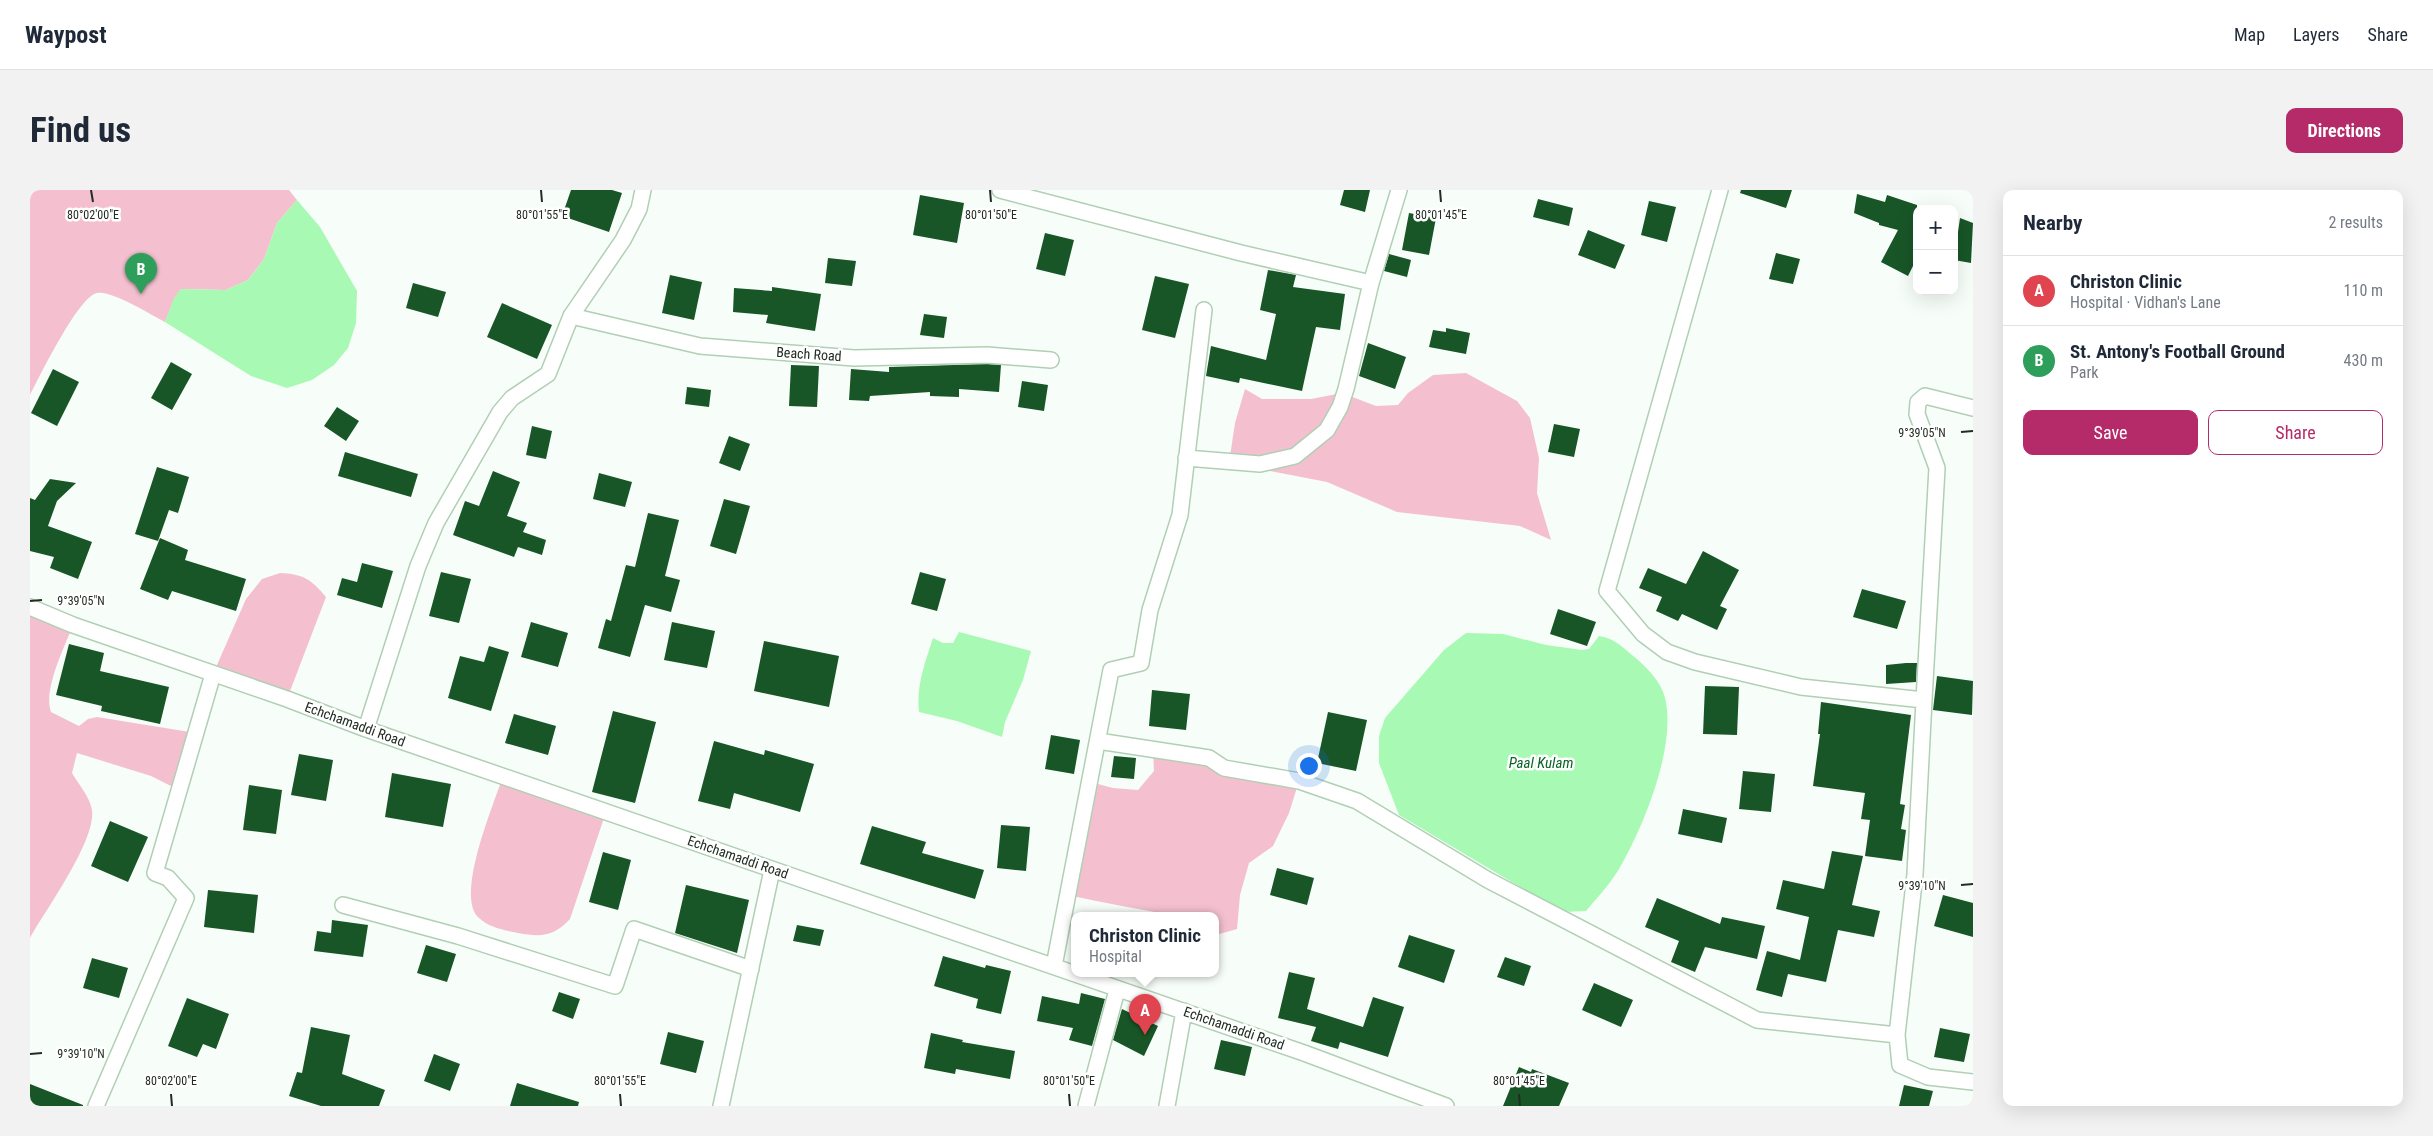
<!DOCTYPE html>
<html lang="en">
<head>
<meta charset="utf-8">
<style>
  body { margin:0; font-family:"Roboto Condensed",sans-serif; background:#f2f2f3; color:#1f2937 }
  .controls { position:absolute; right:15px; top:15px; display:grid; overflow:hidden; border-radius:10px; box-shadow:0 5px 20px #0002 }
  .controls button { width:45px; height:45px; display:grid; place-items:center; padding:0; border:0; border-bottom:1px solid #e0e1e3; background:#fff; color:#1f2937; font:25px sans-serif }
  .you { position:absolute; left:1278px; top:575px; width:18px; height:18px; margin:-12px; border:4px solid #fff; border-radius:50%; background:#1a73e8; box-shadow:0 0 0 8px #1a73e833 }
  .badge { display:grid; place-items:center; width:32px; height:32px; border-radius:50%; background:#b52b69; color:#fff; font-size:16px; font-weight:700 }
  .pin { position:absolute; translate:-50% -41px; filter:drop-shadow(0 1px 2px #0008) }
  .pin::after { content:''; position:absolute; top:26px; width:18px; height:15px; background:inherit; clip-path:polygon(0 0,100% 0,50% 100%) }
  .popup { position:absolute; left:1041px; top:722px; width:148px; height:65px; box-sizing:border-box; display:grid; place-content:center; border-radius:10px; background:#fff; filter:drop-shadow(0 1px 4px #0005); font-size:16px; white-space:nowrap; color:#747a83 }
  .popup b { font-size:19px; color:#1f2937 }
  .popup::after { content:''; position:absolute; left:50%; top:100%; margin-left:-10px; border:10px solid transparent; border-top-color:#fff }
  .list { margin:0; padding:0; list-style:none }
  h2 { display:flex; justify-content:space-between; align-items:center; height:65px; margin:0; padding:0 20px; font-size:21px }
  h2 small { font-size:16px; font-weight:400; color:#747a83 }
  .list li { display:grid; grid-template-columns:32px 1fr auto; gap:15px; align-items:center; box-sizing:border-box; height:70px; padding:0 20px; border-top:1px solid #e0e1e3 }
  .list b { display:block; font-size:19px; white-space:nowrap }
  .list p { margin:0; font-size:16px; white-space:nowrap; color:#747a83 }
  .list em { font-size:16px; font-style:normal; color:#747a83 }
  .actions { display:flex; gap:10px; padding:15px 20px }
  .actions a { flex:1; padding:11px 0; border:1px solid #b52b69; border-radius:10px; text-align:center; font-size:18px; color:#b52b69 }
  .actions .main { background:#b52b69; color:#fff }
  .map { position:relative; flex:none; width:1943px; height:916px; overflow:hidden; border-radius:10px }
  header { display:flex; align-items:center; gap:30px; box-sizing:border-box; height:70px; padding:0 25px; background:#fff; border-bottom:1px solid #e0e1e3 }
  header strong { font-size:24px }
  nav { display:flex; gap:28px; margin-inline-start:auto; font-size:18px }
  .intro { display:flex; align-items:center; justify-content:space-between; box-sizing:border-box; height:120px; padding:0 30px }
  h1 { margin:0; font-size:35px }
  .button { padding:12px 22px; border-radius:10px; background:#b52b69; color:#fff; font-size:18px; font-weight:700 }
  main { display:flex; gap:30px; padding:0 30px }
  aside { flex:1; background:#fff; border-radius:10px; box-shadow:0 5px 20px #0002 }
  .map>svg:first-child { display:block }
  .green { fill:#f4c0d0 }
  .water { fill:#a8f9b3 }
  .building { fill:#185627 }
  .lines { fill:none; stroke-linecap:round; stroke-linejoin:round }
  .street-casing { stroke:#b1cfb4; stroke-width:18 }
  .street { stroke:#fff; stroke-width:15 }
  .ticks { fill:none; stroke:#212c22; stroke-width:2 }
  .labels { text-anchor:middle; stroke-width:5; stroke-linejoin:round; paint-order:stroke }
  .street-label { font-size:14px; fill:#212c22; stroke:#fff }
  .water-label { font-size:15px; font-style:italic; fill:#0a6427; stroke:#fff }
  .ticks-label { font-size:12px; text-anchor:middle; fill:#212c22; stroke:#fff; stroke-width:5; stroke-linejoin:round; paint-order:stroke }
</style>
</head>
<body>
<header>
<strong>Waypost</strong>
<nav><a>Map</a><a>Layers</a><a>Share</a></nav>
</header>
<div class="intro"><h1>Find us</h1><a class="button">Directions</a></div>
<main>
<div class="map">
<svg width="1943" height="916" viewBox="0 0 1943 916">
  <rect width="100%" height="100%" fill="#f7fdf8"/>
  <!-- green -->
  <path class="green" d="M 0,0 L 259,0 L 267,10 L 247,33 L 234,69 L 218,90 L 196,100 L 151,99 L 145,108 L 135,132 C 121,125 82,100 67,103 C 48,107 10,186 0,205 Z
    M 1436,183 L 1487,211 L 1500,228 L 1509,268 L 1507,303 L 1521,350 L 1490,336 L 1367,322 L 1297,292 L 1199,273 L 1205,233 L 1215,199 L 1232,209 L 1281,209 L 1312,203 L 1346,216 L 1368,215 L 1378,203 L 1403,185 Z
    M 250,383 C 273,384 281,389 296,407 L 257,509 L 183,484 L 216,409 L 232,389 Z
    M 0,417 L 43,435 C 34,458 13,500 21,522 L 49,536 L 58,529 L 67,527 L 166,543 L 149,600 L 121,586 L 47,563 L 42,583 C 49,595 60,607 62,620 C 66,651 16,719 0,748 Z
    M 1123,560 L 1269,591 L 1259,623 L 1243,656 L 1219,673 L 1210,705 L 1207,739 L 1186,745 L 1185,726 C 1172,726 1158,728 1146,726 C 1110,719 1074,713 1038,705 L 1060,592 L 1083,598 L 1108,600 L 1124,581 Z
    M 473,586 L 576,622 L 540,729 C 523,747 511,747 488,743 C 474,740 460,738 449,728 C 424,707 464,614 473,586 Z"/>
  <!-- water -->
  <path class="water" d="M 267,10 L 290,37 L 327,101 L 326,133 L 318,158 L 304,175 L 282,190 L 257,198 L 221,186 L 135,132 L 144,108 L 151,99 L 196,100 L 218,90 L 234,69 L 247,33 Z
    M 929,442 L 1001,461 L 993,490 L 975,532 L 972,547 L 927,531 L 889,522 C 886,496 895,473 903,448 L 913,453 L 923,453 Z
    M 1436,443 L 1473,444 L 1516,455 L 1552,460 L 1559,459 L 1569,446 C 1585,448 1594,459 1607,469 C 1619,480 1631,492 1635,508 C 1647,556 1613,638 1589,679 C 1580,694 1567,708 1556,721 L 1532,722 L 1369,625 L 1349,573 L 1349,546 L 1355,528 L 1414,460 Z"/>
  <!-- building -->
  <path class="building" d="M 541,0 L 582,0 L 592,3 L 579,42 L 532,26 Z
    M 1314,0 L 1340,0 L 1335,22 L 1310,15 Z
    M 1711,0 L 1762,0 L 1756,18 L 1710,3 Z
    M 1827,4 L 1855,12 L 1857,5 L 1887,15 L 1887,68 L 1878,86 L 1851,72 L 1868,40 L 1849,35 L 1849,33 L 1824,23 Z
    M 890,5 L 934,13 L 927,53 L 883,45 Z
    M 1508,9 L 1543,18 L 1539,36 L 1503,27 Z
    M 1619,11 L 1646,17 L 1637,52 L 1611,45 Z
    M 1379,23 L 1406,28 L 1399,65 L 1372,60 Z
    M 1930,28 L 1943,33 L 1941,73 L 1924,70 Z
    M 1558,40 L 1595,55 L 1585,79 L 1548,65 Z
    M 1015,43 L 1044,50 L 1035,86 L 1006,79 Z
    M 1746,63 L 1770,69 L 1763,94 L 1739,89 Z
    M 1359,64 L 1381,70 L 1377,87 L 1354,81 Z
    M 798,68 L 826,71 L 822,96 L 795,93 Z
    M 1238,80 L 1266,85 L 1263,97 L 1315,104 L 1310,140 L 1286,137 L 1272,201 L 1210,188 L 1209,193 L 1176,186 L 1181,156 L 1236,170 L 1246,124 L 1230,120 Z
    M 640,85 L 672,92 L 664,130 L 632,123 Z
    M 1125,86 L 1159,94 L 1145,148 L 1112,140 Z
    M 383,93 L 416,102 L 408,127 L 376,118 Z
    M 742,97 L 791,104 L 785,141 L 736,133 L 738,125 L 703,122 L 704,98 L 742,101 Z
    M 472,113 L 522,135 L 507,169 L 457,147 Z
    M 894,124 L 917,127 L 914,148 L 890,145 Z
    M 1416,138 L 1440,143 L 1436,164 L 1399,157 L 1403,140 L 1416,142 Z
    M 1338,153 L 1376,167 L 1365,199 L 1329,186 Z
    M 141,172 L 162,184 L 142,220 L 121,208 Z
    M 957,174 L 971,175 L 969,202 L 929,199 L 929,207 L 900,206 L 900,202 L 840,206 L 839,211 L 819,210 L 821,179 L 859,182 L 859,177 Z
    M 761,175 L 789,176 L 787,217 L 759,216 Z
    M 23,179 L 49,192 L 27,236 L 1,223 Z
    M 992,191 L 1018,195 L 1014,221 L 988,217 Z
    M 657,197 L 681,200 L 679,217 L 655,214 Z
    M 307,217 L 329,231 L 316,251 L 294,236 Z
    M 1524,234 L 1550,239 L 1544,267 L 1518,262 Z
    M 502,236 L 522,241 L 516,269 L 496,265 Z
    M 699,246 L 720,254 L 710,281 L 689,273 Z
    M 315,262 L 388,284 L 381,307 L 308,286 Z
    M 127,277 L 159,287 L 148,323 L 139,320 L 128,351 L 105,344 Z
    M 463,281 L 490,292 L 477,326 L 497,333 L 493,342 L 516,350 L 512,365 L 488,357 L 484,367 L 423,345 L 435,311 L 449,316 Z
    M 569,283 L 602,292 L 595,317 L 563,309 Z
    M 20,289 L 46,293 L 27,311 L 18,336 L 62,352 L 48,389 L 20,378 L 24,367 L 0,361 L 0,308 L 5,310 Z
    M 694,309 L 720,316 L 706,364 L 680,356 Z
    M 618,323 L 649,330 L 635,386 L 650,390 L 641,422 L 615,415 L 600,467 L 568,458 L 576,429 L 581,431 L 596,375 L 605,377 Z
    M 130,348 L 158,360 L 155,370 L 216,389 L 206,421 L 142,401 L 138,410 L 110,399 Z
    M 1673,361 L 1709,380 L 1690,416 L 1697,419 L 1687,440 L 1652,424 L 1648,431 L 1626,421 L 1632,407 L 1609,398 L 1618,378 L 1656,394 Z
    M 332,373 L 363,381 L 352,418 L 307,405 L 312,388 L 327,392 Z
    M 411,382 L 441,389 L 429,433 L 399,426 Z
    M 890,382 L 916,389 L 907,421 L 881,414 Z
    M 1832,399 L 1876,411 L 1867,439 L 1823,427 Z
    M 1528,419 L 1566,432 L 1557,456 L 1520,444 Z
    M 501,432 L 538,443 L 528,477 L 491,467 Z
    M 642,432 L 685,441 L 677,478 L 634,470 Z
    M 734,451 L 809,466 L 799,517 L 724,501 Z
    M 39,454 L 74,463 L 70,481 L 139,497 L 130,534 L 71,521 L 72,516 L 26,505 Z
    M 459,456 L 479,462 L 461,521 L 418,508 L 430,466 L 454,472 Z
    M 1876,473 L 1887,473 L 1886,492 L 1856,494 L 1856,475 Z
    M 1907,486 L 1943,491 L 1942,525 L 1903,520 Z
    M 1675,496 L 1709,497 L 1707,545 L 1673,544 Z
    M 1122,500 L 1160,504 L 1156,540 L 1119,536 Z
    M 1791,512 L 1881,525 L 1870,614 L 1875,615 L 1871,639 L 1876,640 L 1872,671 L 1835,666 L 1840,630 L 1831,629 L 1835,603 L 1783,596 L 1790,544 L 1788,544 Z
    M 583,521 L 626,532 L 605,613 L 562,602 Z
    M 1298,522 L 1337,530 L 1326,581 L 1287,573 Z
    M 484,524 L 526,536 L 518,565 L 475,553 Z
    M 1021,545 L 1050,550 L 1044,584 L 1015,579 Z
    M 684,551 L 734,565 L 735,560 L 784,574 L 770,622 L 704,603 L 700,619 L 668,611 Z
    M 269,564 L 303,570 L 296,611 L 261,605 Z
    M 1084,566 L 1106,568 L 1104,589 L 1081,587 Z
    M 1713,581 L 1745,584 L 1741,622 L 1709,619 Z
    M 362,583 L 421,594 L 413,637 L 355,627 Z
    M 219,595 L 252,600 L 246,644 L 213,640 Z
    M 1653,619 L 1697,628 L 1692,653 L 1648,644 Z
    M 80,631 L 118,647 L 98,692 L 61,676 Z
    M 971,635 L 1000,637 L 996,681 L 967,678 Z
    M 842,636 L 896,652 L 892,663 L 954,680 L 945,709 L 830,674 Z
    M 1802,661 L 1833,666 L 1822,715 L 1850,721 L 1844,747 L 1808,740 L 1796,792 L 1758,784 L 1752,807 L 1726,800 L 1737,761 L 1770,770 L 1779,727 L 1746,719 L 1753,690 L 1794,699 Z
    M 573,662 L 601,670 L 588,720 L 559,712 Z
    M 1247,678 L 1284,688 L 1277,715 L 1240,705 Z
    M 656,695 L 719,710 L 707,763 L 645,743 Z
    M 178,700 L 228,705 L 224,743 L 174,737 Z
    M 1913,705 L 1943,713 L 1943,747 L 1904,736 Z
    M 1627,708 L 1690,734 L 1692,727 L 1735,736 L 1727,769 L 1675,757 L 1665,782 L 1641,772 L 1649,751 L 1615,737 Z
    M 302,730 L 338,735 L 333,767 L 284,761 L 287,741 L 301,743 Z
    M 767,735 L 794,740 L 790,756 L 763,751 Z
    M 1379,745 L 1425,760 L 1414,793 L 1368,777 Z
    M 396,755 L 426,764 L 417,792 L 387,783 Z
    M 913,766 L 955,778 L 956,775 L 981,781 L 971,824 L 946,818 L 948,809 L 904,796 Z
    M 1475,767 L 1501,776 L 1494,796 L 1467,787 Z
    M 62,768 L 98,778 L 89,808 L 53,798 Z
    M 1259,782 L 1285,788 L 1277,819 L 1333,837 L 1343,807 L 1374,817 L 1358,867 L 1310,852 L 1308,859 L 1281,851 L 1286,837 L 1248,828 Z
    M 1564,793 L 1603,810 L 1591,837 L 1552,820 Z
    M 529,802 L 550,809 L 543,829 L 522,821 Z
    M 1051,803 L 1075,809 L 1062,856 L 1039,850 L 1043,838 L 1007,831 L 1012,806 L 1049,814 Z
    M 157,808 L 199,824 L 186,859 L 173,854 L 167,867 L 138,856 Z
    M 1092,819 L 1128,836 L 1114,866 L 1083,850 Z
    M 281,837 L 320,845 L 312,884 L 355,900 L 349,916 L 291,916 L 259,906 L 267,882 L 272,883 Z
    M 1910,838 L 1940,844 L 1934,872 L 1904,867 Z
    M 638,842 L 674,851 L 666,883 L 630,874 Z
    M 901,843 L 933,850 L 932,852 L 985,861 L 980,889 L 926,879 L 925,884 L 894,878 Z
    M 1191,850 L 1222,857 L 1215,886 L 1184,879 Z
    M 404,864 L 430,874 L 420,901 L 394,891 Z
    M 1489,877 L 1501,882 L 1502,879 L 1539,893 L 1529,916 L 1473,916 Z
    M 487,893 L 549,912 L 548,916 L 480,916 Z
    M 0,894 L 53,915 L 53,916 L 0,916 Z
    M 1874,895 L 1903,901 L 1899,916 L 1869,916 Z"/>
  <g class="lines">
    <defs>
      <path id="street" d="M 970,0 L 1211,63 L 1341,93
        M 1690,0 L 1577,401 L 1613,444 L 1637,462 L 1665,472 L 1771,497 L 1894,510 L 1885,684 L 1867,845 L 1870,875 L 1898,887 L 1943,892
        M 541,126 L 670,156 L 824,168 L 957,165 L 1021,170
        M 1156,268 L 1230,274 L 1265,266 L 1297,240 L 1310,217 L 1316,199 L 1341,93 L 1369,0
        M 0,417 L 43,435 L 257,509 L 336,539 L 1274,863 L 1416,916
        M 1894,510 L 1907,278 L 1887,224 L 1888,212 L 1895,206 L 1943,218
        M 336,539 L 388,376 L 406,333 L 470,222 L 482,208 L 518,184 L 541,126 L 593,50 L 609,19 L 613,0
        M 1068,551 L 1179,568 L 1194,578 L 1269,591 L 1327,611 L 1458,690 L 1727,830 L 1867,845
        M 313,715 L 428,746 L 585,796 L 604,739 L 721,779
        M 1024,776 L 1081,480 L 1111,473 L 1120,420 L 1150,325 L 1174,120
        M 66,916 L 156,708 L 138,688 L 125,683 L 183,484
        M 691,916 L 742,680
        M 1056,916 L 1087,800
        M 1137,916 L 1154,821"/>
    </defs>
    <!-- street casing -->
    <use href="#street" class="street-casing"/>
    <!-- street -->
    <use href="#street" class="street"/>
  </g>
  <!-- ticks -->
  <path class="ticks" d="M 61,0 L 63,12M 511,0 L 512,12M 960,0 L 961,12M 1410,0 L 1411,12M 1931,242 L 1943,241M 0,411 L 12,410M 1931,695 L 1943,694M 0,864 L 12,863M 141,904 L 142,916M 590,904 L 591,916M 1039,904 L 1040,916M 1489,904 L 1490,916"/>
  <g class="labels">
    <!-- street labels -->
    <g class="street-label">
      <text transform="translate(779 164) rotate(4)" y="5">Beach Road</text>
      <text transform="translate(325 534) rotate(20)" y="5">Echchamaddi Road</text>
      <text transform="translate(708 667) rotate(19)" y="5">Echchamaddi Road</text>
      <text transform="translate(1204 838) rotate(19)" y="5">Echchamaddi Road</text>
    </g>
    <!-- water labels -->
    <g class="water-label">
      <text x="1511" y="578">Paal Kulam</text>
    </g>
  </g>
  <g class="ticks-label">
    <text x="63" y="29">80°02'00"E</text>
    <text x="512" y="29">80°01'55"E</text>
    <text x="961" y="29">80°01'50"E</text>
    <text x="1411" y="29">80°01'45"E</text>
    <text x="1892" y="247">9°39'05"N</text>
    <text x="51" y="415">9°39'05"N</text>
    <text x="1892" y="700">9°39'10"N</text>
    <text x="51" y="868">9°39'10"N</text>
    <text x="141" y="895">80°02'00"E</text>
    <text x="590" y="895">80°01'55"E</text>
    <text x="1039" y="895">80°01'50"E</text>
    <text x="1489" y="895">80°01'45"E</text>
  </g>
</svg>
<div class="controls">
<button>+</button>
<button>−</button>
</div>
<div class="you"></div>
<div class="pin badge" style="left:1115px;top:845px;background:#e0444e">A</div>
<div class="popup"><b>Christon Clinic</b>Hospital</div>
<div class="pin badge" style="left:111px;top:104px;background:#2e9e5b">B</div>
</div>
<aside>
<h2>Nearby<small>2 results</small></h2>
<ul class="list">
<li><span class="badge" style="background:#e0444e">A</span><div><b>Christon Clinic</b><p>Hospital · Vidhan's Lane</p></div><em>110 m</em></li>
<li><span class="badge" style="background:#2e9e5b">B</span><div><b>St. Antony's Football Ground</b><p>Park</p></div><em>430 m</em></li>
</ul>
<div class="actions"><a class="main">Save</a><a>Share</a></div>
</aside>
</main>
</body>
</html>
